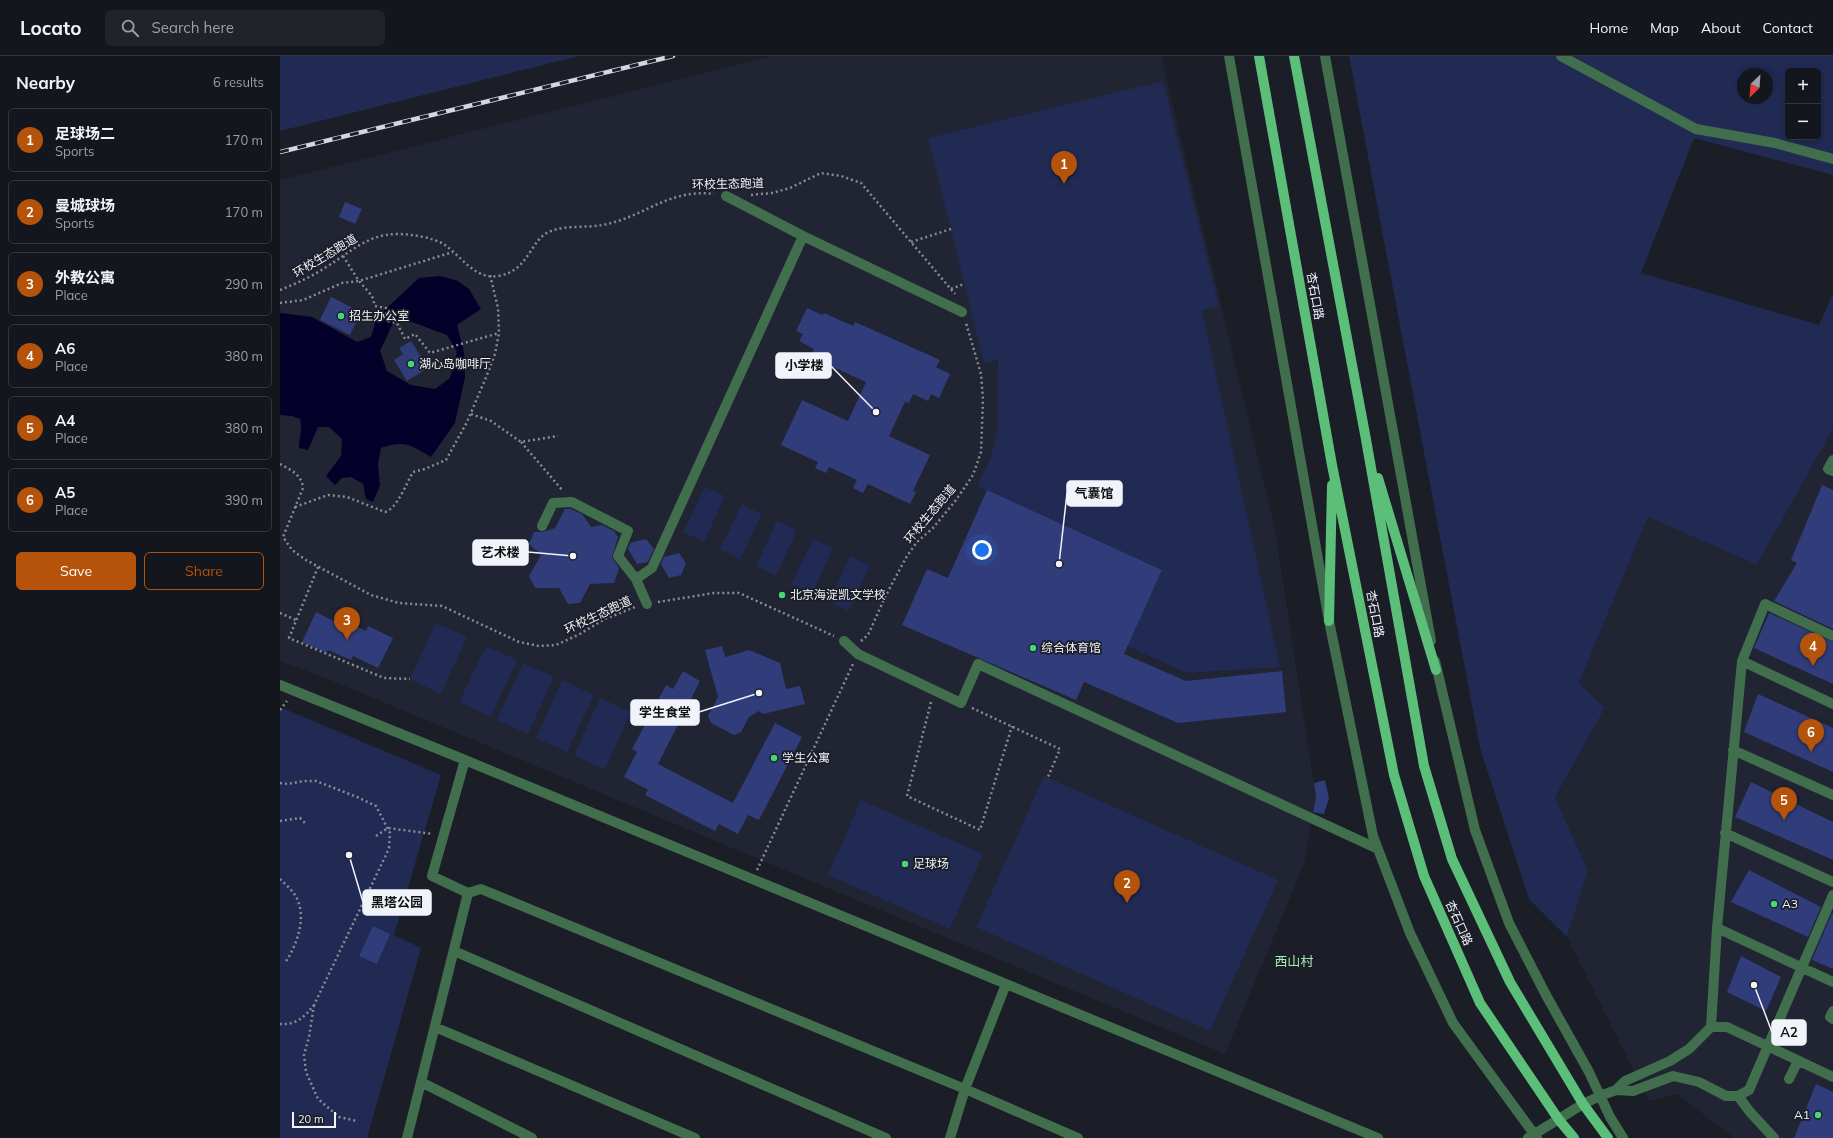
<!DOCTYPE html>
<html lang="en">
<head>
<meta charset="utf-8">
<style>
  body { margin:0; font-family:Mulish,"Noto Sans SC",sans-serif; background:#21232a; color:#f1f3f6 }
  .controls { position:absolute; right:12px; top:12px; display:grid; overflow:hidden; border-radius:6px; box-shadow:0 2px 6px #0003 }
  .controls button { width:36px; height:36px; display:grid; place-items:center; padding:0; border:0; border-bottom:1px solid #33353b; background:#14161d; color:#f1f3f6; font:20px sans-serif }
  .compass { position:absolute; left:1457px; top:12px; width:36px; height:36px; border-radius:50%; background:#14161d; box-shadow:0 2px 6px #0003; rotate:205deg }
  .scale { position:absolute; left:12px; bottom:10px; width:44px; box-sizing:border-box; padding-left:4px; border:2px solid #f1f3fa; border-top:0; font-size:11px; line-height:14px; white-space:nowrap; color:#f1f3fa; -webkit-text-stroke:3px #1b1e27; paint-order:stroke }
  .you { position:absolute; left:702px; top:494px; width:14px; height:14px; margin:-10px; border:3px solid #fff; border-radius:50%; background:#1a73e8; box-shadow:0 0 0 6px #1a73e833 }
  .badge { display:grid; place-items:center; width:26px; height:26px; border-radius:50%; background:#b45309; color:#fff; font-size:13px; font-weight:700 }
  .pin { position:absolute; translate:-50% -33px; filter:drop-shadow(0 1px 2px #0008) }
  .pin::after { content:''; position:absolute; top:21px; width:14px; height:12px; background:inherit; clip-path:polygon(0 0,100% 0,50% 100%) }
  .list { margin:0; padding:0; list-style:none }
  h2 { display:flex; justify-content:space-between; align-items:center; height:52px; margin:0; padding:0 16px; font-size:17px }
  h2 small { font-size:13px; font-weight:400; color:#9d9fa4 }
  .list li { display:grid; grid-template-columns:26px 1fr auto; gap:12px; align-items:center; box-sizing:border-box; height:64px; margin:0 8px 8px; padding:0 8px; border:1px solid #33353b; border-radius:6px }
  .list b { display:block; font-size:15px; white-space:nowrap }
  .list p { margin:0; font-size:13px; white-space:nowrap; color:#9d9fa4 }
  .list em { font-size:13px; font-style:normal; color:#9d9fa4 }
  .actions { display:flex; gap:8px; padding:12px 16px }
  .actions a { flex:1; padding:9px 0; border:1px solid #b45309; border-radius:6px; text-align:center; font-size:14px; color:#b45309 }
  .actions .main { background:#b45309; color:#fff }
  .icon { flex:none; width:22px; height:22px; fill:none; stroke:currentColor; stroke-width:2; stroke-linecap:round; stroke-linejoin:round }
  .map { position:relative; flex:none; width:1553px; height:1082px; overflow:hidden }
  header { display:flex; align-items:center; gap:24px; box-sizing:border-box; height:56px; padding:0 20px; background:#14161d; border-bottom:1px solid #33353b }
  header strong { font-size:19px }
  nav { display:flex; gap:22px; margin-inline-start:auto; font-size:14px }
  .search { width:280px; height:36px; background:#21232a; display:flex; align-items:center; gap:10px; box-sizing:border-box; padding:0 14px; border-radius:6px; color:#9d9fa4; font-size:15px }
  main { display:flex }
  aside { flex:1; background:#14161d }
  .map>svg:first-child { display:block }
  .built { fill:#202433 }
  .green { fill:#202a53; fill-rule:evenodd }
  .water { fill:#030129; fill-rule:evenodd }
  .building { fill:#303d7a }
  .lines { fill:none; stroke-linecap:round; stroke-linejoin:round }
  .path { stroke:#8a8c94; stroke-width:2.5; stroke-dasharray:2 3; stroke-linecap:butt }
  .minor { stroke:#416e4c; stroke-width:10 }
  .major { stroke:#5bbf79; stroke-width:10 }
  .rail-casing { stroke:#d5d7de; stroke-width:4.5 }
  .rail { stroke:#1b1e27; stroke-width:3; stroke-dasharray:9; stroke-linecap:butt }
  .poi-dot { fill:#46d77a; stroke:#1b1e27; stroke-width:1.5 }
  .labels { text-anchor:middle; stroke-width:3.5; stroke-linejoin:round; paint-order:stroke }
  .street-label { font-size:12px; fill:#f1f3fa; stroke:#1b1e27 }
  .poi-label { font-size:12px; fill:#f1f3fa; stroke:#1b1e27; text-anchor:start }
  .neighbourhood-label { font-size:13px; fill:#a6ebb6; stroke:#1b1e27 }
  .leader { fill:none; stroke:#f1f3fa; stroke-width:1.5 }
  .callout-dot { fill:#f1f3fa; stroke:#1b1e27; stroke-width:1.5 }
  .callout { fill:#f1f3fa; stroke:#f1f3fa; stroke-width:1.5 }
  .callout-label { font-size:13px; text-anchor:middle; font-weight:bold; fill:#111 }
</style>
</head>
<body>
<header>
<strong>Locato</strong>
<div class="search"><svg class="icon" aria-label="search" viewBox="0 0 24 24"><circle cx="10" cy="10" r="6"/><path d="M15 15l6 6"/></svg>Search here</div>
<nav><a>Home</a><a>Map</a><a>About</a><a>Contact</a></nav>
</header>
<main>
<aside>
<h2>Nearby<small>6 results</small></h2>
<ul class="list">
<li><span class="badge">1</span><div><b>足球场二</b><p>Sports</p></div><em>170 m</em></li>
<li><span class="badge">2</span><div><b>曼城球场</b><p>Sports</p></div><em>170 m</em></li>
<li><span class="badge">3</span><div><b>外教公寓</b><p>Place</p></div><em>290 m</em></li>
<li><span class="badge">4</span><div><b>A6</b><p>Place</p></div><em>380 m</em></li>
<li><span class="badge">5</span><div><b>A4</b><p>Place</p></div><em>380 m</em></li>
<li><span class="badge">6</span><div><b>A5</b><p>Place</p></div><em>390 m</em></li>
</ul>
<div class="actions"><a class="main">Save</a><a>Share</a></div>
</aside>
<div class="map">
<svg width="1553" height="1082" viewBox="0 0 1553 1082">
  <rect width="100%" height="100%" fill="#1b1e27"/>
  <!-- built -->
  <path class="built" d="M 492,0 L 881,0 L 995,473 L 1036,741 L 1024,808 L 945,998 L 43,621 L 0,605 L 0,124 Z
    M 1553,373 L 1553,1082 L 1454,1082 L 1397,1038 L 1369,1045 L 1287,881 L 1308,814 L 1275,743 L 1325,652 L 1299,627 L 1368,461 L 1477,509 Z"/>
  <!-- green -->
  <path class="green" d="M 0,0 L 299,0 L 0,75 Z
    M 1069,0 L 1553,0 L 1553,119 L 1414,82 L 1361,217 L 1539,269 L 1553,238 L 1553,373 L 1477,509 L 1368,461 L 1299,627 L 1325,652 L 1275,742 L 1308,814 L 1287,881 L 1249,843 L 1200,692 ZM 1508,15 L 1538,15 L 1538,81 L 1508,81 ZM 1463,18 L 1487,18 L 1487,42 L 1463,42 Z
    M 883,25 L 939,250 L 922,254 L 1000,611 L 907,617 L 847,590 L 882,514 L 697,430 L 711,402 L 717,373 L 718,304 L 704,307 L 648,82 Z
    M 425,431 L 445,440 L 424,486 L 403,476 Z
    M 462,448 L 482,458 L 460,503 L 440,493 Z
    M 497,465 L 517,474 L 496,520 L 476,510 Z
    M 533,483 L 553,492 L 532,538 L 511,528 Z
    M 570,500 L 590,510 L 569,555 L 549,546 Z
    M 156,567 L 187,581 L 161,638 L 130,623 Z
    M 206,590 L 237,604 L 211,661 L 179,646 Z
    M 243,607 L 274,621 L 248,678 L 217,664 Z
    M 282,624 L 314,639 L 287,696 L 256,682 Z
    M 320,642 L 351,656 L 325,714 L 294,699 Z
    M 0,651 L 161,719 L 114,879 L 141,892 L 87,1082 L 0,1082 Z
    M 764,720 L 998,824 L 930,975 L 696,871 Z
    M 581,744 L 703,798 L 670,873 L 548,819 Z"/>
  <!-- water -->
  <path class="water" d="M 160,220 L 178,225 L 189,233 L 201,253 L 177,269 L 184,296 L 185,321 L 175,367 L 151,401 C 130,389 126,384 101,392 L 98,408 L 100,429 L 93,446 L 86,443 L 83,428 L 71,421 L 62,422 L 55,429 L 46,420 L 61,400 L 62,383 L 49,371 L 38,371 L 28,394 L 19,392 C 19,381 23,374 20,363 L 12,360 L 0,359 L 0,257 L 32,261 L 77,286 L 91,281 L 97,261 L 139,222 ZM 121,262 L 167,279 L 177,296 L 170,322 L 155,333 L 131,329 L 107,315 L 100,295 L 113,267 Z"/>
  <!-- building -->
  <path class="building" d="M 65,146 L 82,153 L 75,168 L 59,161 Z
    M 51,241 L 81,256 L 70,279 L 40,264 Z
    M 527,252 L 542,259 L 544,257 L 573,270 L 575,266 L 649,299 L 660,304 L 656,311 L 670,318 L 659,342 L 651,338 L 648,345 L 633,338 L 629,347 L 625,346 L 609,380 L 650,399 L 633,435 L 636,436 L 630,448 L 588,428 L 583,437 L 573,432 L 577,424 L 549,411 L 546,417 L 535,412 L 538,406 L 501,389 L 522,344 L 568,365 L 586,326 L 531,301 L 534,293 L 519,285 L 523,278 L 516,275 Z
    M 131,285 L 148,312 L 127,325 L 114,304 L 123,298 L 119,292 Z
    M 1542,429 L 1553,434 L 1553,573 L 1494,545 L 1517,507 L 1511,504 Z
    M 707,434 L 882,514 L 844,598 L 906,625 L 1002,615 L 1006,656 L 898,667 L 804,626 L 796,644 L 622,569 L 647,513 L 668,522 Z
    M 285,453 L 291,453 L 302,458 L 311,471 L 322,469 L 334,475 L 338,481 L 332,501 L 339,512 L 334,527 L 310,528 L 300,547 L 288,548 L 279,532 L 255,532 L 249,520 L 261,499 L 249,488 L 254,476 L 263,476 L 275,472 Z
    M 366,483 L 374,493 L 368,506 L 357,508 L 348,493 L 350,487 Z
    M 399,497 L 406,507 L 401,519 L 389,522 L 381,508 L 384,501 Z
    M 36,556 L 59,568 L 61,563 L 86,575 L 88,570 L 113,582 L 98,612 L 73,600 L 71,604 L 48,594 L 47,597 L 22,586 Z
    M 1489,557 L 1553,586 L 1553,628 L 1474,592 Z
    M 442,590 L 445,601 L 469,594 L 500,607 L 506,633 L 520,630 L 525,648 L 483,658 L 479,655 L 469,661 L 461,676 L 454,679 L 431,667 L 428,660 L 438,641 L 425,594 Z
    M 403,615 L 420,625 L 378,708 L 453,747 L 495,667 L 522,681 L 479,764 L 468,759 L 458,778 L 439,768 L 435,775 L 365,739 L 368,734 L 344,721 L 357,696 L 352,693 L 386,629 L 393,633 Z
    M 1478,638 L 1553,672 L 1553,716 L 1464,676 Z
    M 1045,724 L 1049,742 L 1044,758 L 1033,756 L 1036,741 L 1034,727 Z
    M 1471,726 L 1553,766 L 1553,804 L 1455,761 Z
    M 1469,814 L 1541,851 L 1528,881 L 1451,846 Z
    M 1552,857 L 1553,858 L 1553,913 L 1532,904 Z
    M 93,870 L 110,878 L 97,908 L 79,900 Z
    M 1461,900 L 1501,921 L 1486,955 L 1447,936 Z
    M 1536,1028 L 1553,1036 L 1553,1082 L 1514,1082 Z"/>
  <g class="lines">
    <!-- path -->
    <path class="path" d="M 471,139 L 492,137 L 510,132 L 541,117 L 561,120 L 581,127 L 675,238
      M 631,186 L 671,173
      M 63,200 L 79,225 L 92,240 L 95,250 L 106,252 L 107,265 L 117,267 L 125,283 L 135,278 L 150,297 L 219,277
      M 671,233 L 684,228
      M 0,234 C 15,228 29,222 43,213 C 69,198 86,178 118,178 C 131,178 155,182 165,189 C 181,200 195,224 218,220 C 250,215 250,182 271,175 C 286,169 307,172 322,169 C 363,162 389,132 434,138
      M 0,247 L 23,244 L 62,227 L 79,225 L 173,196
      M 191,358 L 211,365 L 241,386 L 278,380
      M 241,386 L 283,435
      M 0,408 C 11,414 22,419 23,432 L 3,481 L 12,494 L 26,504 L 91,539 L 119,547 L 162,550 L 239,586 L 259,590 L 276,589 L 298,579 L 325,563 L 355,551
      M 15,451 L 48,439 L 67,441 L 105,456 C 117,453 127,426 133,416 L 145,413 L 166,404 L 187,366 L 207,319 L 215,298 L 219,277 L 218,252 L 210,219
      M 38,511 L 9,582 L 104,622 L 130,623
      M 378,546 L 434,537 L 459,537 L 554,580
      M 0,557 L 16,564
      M 581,585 L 588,579 L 606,539 L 627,500 L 637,486 L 653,472 L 676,444 L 693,419 L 701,396 L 703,343 L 701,318 L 686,267
      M 651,646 L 627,740 L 700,774 L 732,670
      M 692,652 L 780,693 L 768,721
      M 0,654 L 7,645
      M 0,727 L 8,728 L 24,725 L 36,725 L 77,741 L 96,750 L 110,777 L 109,792 L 105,801 L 34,949 C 24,961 17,969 0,968
      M 0,765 L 20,762 L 26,768
      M 96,780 L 108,772 L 153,778
      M 477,814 L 573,608
      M 0,823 C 5,828 11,833 15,839 C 28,860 17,889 5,907
      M 34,949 L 29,981 L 24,999 L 26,1016 L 38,1043 L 59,1061 L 77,1065"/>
    <!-- minor -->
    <path class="minor" d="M 949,0 L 1049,565 L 1093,780 L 1130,877 L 1173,967 L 1257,1082
      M 1045,0 L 1151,585
      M 1281,0 L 1416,73 L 1495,87 L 1553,103
      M 446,140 L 523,180 L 682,256
      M 1553,404 L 1548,413 L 1553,415
      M 262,470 L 273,447 L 292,446 L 348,475 L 338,500 L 356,523
      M 367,548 L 356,523 L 372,512 L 523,180
      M 564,585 L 578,598 L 681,647 L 698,608 L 1098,793
      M 1155,605 L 1195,774 L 1229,867 L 1266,939 L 1309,1016 L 1330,1061 L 1343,1082
      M 1462,605 L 1485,548 L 1553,580
      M 0,629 L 185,704 L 1098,1082
      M 1453,694 L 1553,739
      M 185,704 L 152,820 L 188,837 L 201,833 L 685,1033 L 798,1082
      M 1445,777 L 1553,826
      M 1437,872 L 1553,926
      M 174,895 L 606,1082
      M 1553,955 L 1550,961 L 1553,963
      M 155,971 L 415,1082
      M 1431,971 L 1447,971 L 1553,1021
      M 1509,1023 L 1518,1005
      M 141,1026 L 252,1082
      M 1336,1034 L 1345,1025 L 1390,1005 L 1409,993 L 1431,971 L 1437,872 L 1462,605 L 1553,648
      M 1458,1040 L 1470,1056 L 1494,1082
      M 127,1082 L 188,837
      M 670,1082 L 685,1033 L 726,928
      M 1248,1082 L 1303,1048 L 1320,1040 L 1336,1034 L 1353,1035 L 1393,1020 L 1419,1026 L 1446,1040 L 1458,1040 L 1469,1034 L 1553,839"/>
    <!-- major -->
    <path class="major" d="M 979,0 L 1052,409 L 1114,719 L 1144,820 L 1200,947 L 1279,1064 L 1294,1082
      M 1014,0 L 1085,378 L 1144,710 L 1172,803 L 1230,926 L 1303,1048 L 1328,1082
      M 1098,422 L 1156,614
      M 1049,565 L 1052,429"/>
    <defs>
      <path id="rail" d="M 0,96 L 393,0"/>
    </defs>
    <!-- rail casing -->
    <use href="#rail" class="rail-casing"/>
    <!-- rail -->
    <use href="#rail" class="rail"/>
  </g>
  <!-- markers -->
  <g class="poi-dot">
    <circle cx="61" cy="260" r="4"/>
    <circle cx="131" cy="308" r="4"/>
    <circle cx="502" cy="539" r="4"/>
    <circle cx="753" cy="592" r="4"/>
    <circle cx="494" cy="702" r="4"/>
    <circle cx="625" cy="808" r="4"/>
    <circle cx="1494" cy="848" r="4"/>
    <circle cx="1538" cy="1059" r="4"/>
  </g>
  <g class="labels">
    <!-- street labels -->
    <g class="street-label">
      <text transform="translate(448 128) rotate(-1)" y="4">环校生态跑道</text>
      <text transform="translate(45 200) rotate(-31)" y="4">环校生态跑道</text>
      <text transform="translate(1035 240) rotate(80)" y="4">杏石口路</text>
      <text transform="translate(650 458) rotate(-50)" y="4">环校生态跑道</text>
      <text transform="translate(1095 558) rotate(79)" y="4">杏石口路</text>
      <text transform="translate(318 559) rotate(-25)" y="4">环校生态跑道</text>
      <text transform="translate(1179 867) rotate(66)" y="4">杏石口路</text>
    </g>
    <!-- poi labels -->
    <g class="poi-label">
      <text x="69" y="264">招生办公室</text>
      <text x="139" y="312">湖心岛咖啡厅</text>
      <text x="510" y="543">北京海淀凯文学校</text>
      <text x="761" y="596">综合体育馆</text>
      <text x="502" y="706">学生公寓</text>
      <text x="633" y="812">足球场</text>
      <text x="1502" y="852">A3</text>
      <text x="1530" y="1063" text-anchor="end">A1</text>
    </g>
    <!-- neighbourhood labels -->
    <g class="neighbourhood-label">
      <text x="1014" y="910">西山村</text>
    </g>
  </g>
  <!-- callouts -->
  <path class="leader" d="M596 356L551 310M779 508L787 437M293 500L248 496M479 637L419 656M69 799L83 846M1474 929L1492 976"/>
  <g class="callout-dot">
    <circle cx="596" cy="356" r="4"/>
    <circle cx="779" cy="508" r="4"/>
    <circle cx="293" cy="500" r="4"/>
    <circle cx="479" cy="637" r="4"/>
    <circle cx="69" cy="799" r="4"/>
    <circle cx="1474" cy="929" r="4"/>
  </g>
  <g class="callout">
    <rect x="496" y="297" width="55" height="25" rx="4"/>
    <rect x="787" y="425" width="55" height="25" rx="4"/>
    <rect x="193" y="484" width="55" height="25" rx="4"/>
    <rect x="351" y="644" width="68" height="25" rx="4"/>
    <rect x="83" y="834" width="68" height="25" rx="4"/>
    <rect x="1492" y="964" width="34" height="25" rx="4"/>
  </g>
  <g class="callout-label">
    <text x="524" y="314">小学楼</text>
    <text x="814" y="442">气囊馆</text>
    <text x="220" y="501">艺术楼</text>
    <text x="385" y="661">学生食堂</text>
    <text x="117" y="851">黑塔公园</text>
    <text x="1509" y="981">A2</text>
  </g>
</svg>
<div class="controls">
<button>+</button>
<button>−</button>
</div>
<svg class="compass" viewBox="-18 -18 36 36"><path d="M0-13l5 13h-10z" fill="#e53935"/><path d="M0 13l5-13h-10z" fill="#9d9fa4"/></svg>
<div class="scale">20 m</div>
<div class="you"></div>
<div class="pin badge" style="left:784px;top:128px">1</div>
<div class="pin badge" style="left:847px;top:847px">2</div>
<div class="pin badge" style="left:67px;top:584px">3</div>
<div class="pin badge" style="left:1533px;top:610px">4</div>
<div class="pin badge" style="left:1504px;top:764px">5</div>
<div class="pin badge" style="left:1531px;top:696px">6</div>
</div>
</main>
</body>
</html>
